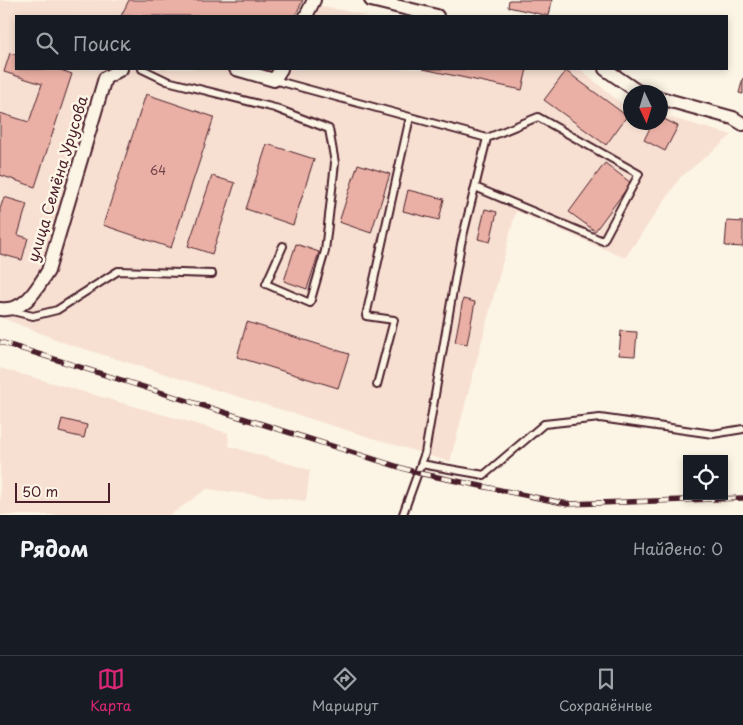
<!DOCTYPE html>
<html lang="ru">
<head>
<meta charset="utf-8">
<style>
  body { margin:0; font-family:"Playpen Sans",sans-serif; background:#20242c; color:#f1f3f6 }
  .controls { position:absolute; right:15px; bottom:15px; display:grid; overflow:hidden; border-radius:0px; box-shadow:0 2px 8px #0003 }
  .controls button { width:45px; height:45px; display:grid; place-items:center; padding:0; border:0; border-bottom:1px solid #363941; background:#171b24; color:#f1f3f6; font:25px sans-serif }
  .compass { position:absolute; left:623px; top:85px; width:45px; height:45px; border-radius:50%; background:#171b24; box-shadow:0 2px 8px #0003; rotate:176deg }
  .scale { position:absolute; left:15px; bottom:12px; width:95px; box-sizing:border-box; padding-left:5px; border:2px solid #4a1f2b; border-top:0; font-size:14px; line-height:18px; white-space:nowrap; color:#4a1f2b; -webkit-text-stroke:4px #fcf5e5; paint-order:stroke }
  .list { margin:0; padding:0; list-style:none }
  h2 { display:flex; justify-content:space-between; align-items:center; height:65px; margin:0; padding:0 20px; font-size:21px }
  h2 small { font-size:16px; font-weight:400; color:#9ea1a6 }
  .icon { flex:none; width:28px; height:28px; fill:none; stroke:currentColor; stroke-width:2; stroke-linecap:round; stroke-linejoin:round }
  .map { position:relative; flex:none; width:743px; height:515px; overflow:hidden }
  .search { position:absolute; background:#171b24; box-shadow:0 2px 8px #0003; left:15px; right:15px; top:15px; height:55px; display:flex; align-items:center; gap:12px; box-sizing:border-box; padding:0 18px; border-radius:0px; color:#9ea1a6; font-size:19px }
  .sheet { height:140px; background:#171b24 }
  nav { display:flex; justify-content:space-around; align-items:center; box-sizing:border-box; height:70px; border-top:1px solid #363941; background:#171b24; font-size:14px; color:#9ea1a6 }
  nav a { display:grid; justify-items:center; gap:2px }
  nav .on { color:#db2777 }
  .map>svg:first-child { display:block }
  .built { fill:#f7e0d2 }
  .building { fill:#eab0a5; stroke:#4a1f2b }
  .lines { fill:none; stroke-linecap:round; stroke-linejoin:round }
  .lane-casing { stroke:#4a1f2b; stroke-width:10 }
  .street-casing { stroke:#4a1f2b; stroke-width:16 }
  .lane { stroke:#fcf5e5; stroke-width:6 }
  .street { stroke:#fcf5e5; stroke-width:12 }
  .rail-casing { stroke:#4a1f2b; stroke-width:5.5 }
  .rail { stroke:#fcf5e5; stroke-width:4; stroke-dasharray:11; stroke-linecap:butt }
  .labels { text-anchor:middle; stroke-width:5; stroke-linejoin:round; paint-order:stroke }
  .number-label { font-size:12px; fill:#72434a }
  .street-label { font-size:15px; fill:#4a1f2b; stroke:#fcf5e5 }
</style>
</head>
<body>
<div class="map">
<svg width="743" height="515" viewBox="0 0 743 515">
  <rect width="100%" height="100%" fill="#fcf5e5"/>
  <filter id="ink" filterUnits="userSpaceOnUse"><feTurbulence type="fractalNoise" baseFrequency=".02" numOctaves="2"/><feDisplacementMap in="SourceGraphic" scale="10" xChannelSelector="R" yChannelSelector="G"/><feConvolveMatrix kernelMatrix="1 2 1 2 8 2 1 2 1" color-interpolation-filters="sRGB"/></filter>
  <g filter="url(#ink)">
    <!-- built -->
    <path class="built" d="M 0,0 L 309,0 L 308,3 L 369,16 L 16,16 L 16,69 L 580,69 L 623,105 L 630,107 L 630,122 L 660,122 L 661,115 L 732,135 L 680,178 L 625,258 L 516,211 L 450,462 L 65,343 L 0,317 Z
      M 0,368 L 228,433 L 229,446 L 310,470 L 306,501 L 207,489 L 170,515 L 0,515 Z"/>
    <!-- building -->
    <path class="building" d="M 129,0 L 303,0 L 295,16 L 121,16 Z
      M 509,0 L 552,0 L 549,16 L 508,7 Z
      M 10,53 L 16,55 L 16,69 L 58,69 L 72,74 L 35,187 L 0,175 L 0,113 L 29,122 L 42,84 L 4,72 Z
      M 423,69 L 527,69 L 522,90 Z
      M 566,71 L 627,116 L 606,145 L 544,100 Z
      M 743,78 L 743,94 L 739,93 Z
      M 146,94 L 214,117 L 171,248 L 103,225 Z
      M 660,117 L 678,126 L 665,151 L 644,140 L 653,122 L 660,122 Z
      M 267,144 L 314,159 L 293,225 L 246,209 Z
      M 605,163 L 631,183 L 595,231 L 569,212 Z
      M 358,164 L 390,174 L 371,233 L 339,222 Z
      M 212,176 L 235,183 L 212,254 L 188,246 Z
      M 408,190 L 444,199 L 439,220 L 403,211 Z
      M 4,197 L 27,204 L 18,235 L 28,238 L 22,260 L 0,254 L 0,209 Z
      M 485,209 L 497,212 L 490,242 L 478,239 Z
      M 727,221 L 743,222 L 743,247 L 725,246 Z
      M 296,244 L 319,252 L 307,289 L 284,281 Z
      M 463,299 L 475,302 L 467,344 L 455,342 Z
      M 247,322 L 349,354 L 338,388 L 237,357 Z
      M 621,331 L 637,332 L 635,356 L 619,355 Z
      M 62,419 L 87,425 L 84,438 L 59,432 Z"/>
    <g class="lines">
      <defs>
        <path id="lane" d="M 142,69 L 167,81 L 275,108 L 329,129 L 335,163 L 325,251 L 310,303 L 266,284 L 283,246
          M 274,80 L 487,138 L 461,244 L 425,453 L 403,514
          M 475,187 L 603,241 L 639,174 L 538,117 L 487,138
          M 12,311 L 33,316 L 57,310 L 118,271 L 212,274
          M 377,385 L 394,320 L 366,316 L 410,117
          M 421,464 L 484,475 L 544,424 L 600,418 L 713,434 L 743,429"/>
        <path id="street" d="M 371,0 L 437,16
          M 306,16 L 314,0
          M 236,69 L 274,80 L 281,69
          M 605,69 L 637,91 L 641,92
          M 660,98 L 733,118 L 743,124
          M 0,309 C 25,312 36,290 48,271 L 105,78 L 121,69"/>
      </defs>
      <!-- lane casing -->
      <use href="#lane" class="lane-casing"/>
      <!-- street casing -->
      <use href="#street" class="street-casing"/>
      <!-- lane -->
      <use href="#lane" class="lane"/>
      <!-- street -->
      <use href="#street" class="street"/>
      <defs>
        <path id="rail" d="M 0,342 L 418,473 L 568,504 L 743,498"/>
      </defs>
      <!-- rail casing -->
      <use href="#rail" class="rail-casing"/>
      <!-- rail -->
      <use href="#rail" class="rail"/>
    </g>
  </g>
  <g class="labels">
    <!-- number labels -->
    <g class="number-label">
      <text x="158" y="175">64</text>
    </g>
    <!-- street labels -->
    <g class="street-label">
      <text transform="translate(58 179) rotate(-73)" y="5">улица Семёна Урусова</text>
    </g>
  </g>
</svg>
<div class="controls">
<button><svg class="icon" aria-label="locate" viewBox="0 0 24 24"><circle cx="12" cy="12" r="6"/><path d="M12 2v4M12 18v4M2 12h4M18 12h4"/></svg></button>
</div>
<svg class="compass" viewBox="-18 -18 36 36"><path d="M0-13l5 13h-10z" fill="#e53935"/><path d="M0 13l5-13h-10z" fill="#9ea1a6"/></svg>
<div class="scale">50 m</div>
<div class="search"><svg class="icon" aria-label="search" viewBox="0 0 24 24"><circle cx="10" cy="10" r="6"/><path d="M15 15l6 6"/></svg>Поиск</div>
</div>
<section class="sheet">
<h2>Рядом<small>Найдено: 0</small></h2>
<ul class="list">
</ul>
</section>
<nav>
<a class="on"><svg class="icon" aria-label="map" viewBox="0 0 24 24"><path d="M3 6l6-2 6 2 6-2v14l-6 2-6-2-6 2zM9 4v14M15 6v14"/></svg>Карта</a>
<a><svg class="icon" aria-label="directions" viewBox="0 0 24 24"><path d="M12 3l9 9-9 9-9-9zM9 14v-3h6M13 9l2 2-2 2"/></svg>Маршрут</a>
<a><svg class="icon" aria-label="saved" viewBox="0 0 24 24"><path d="M7 4h10v16l-5-4-5 4z"/></svg>Сохранённые</a>
</nav>
</body>
</html>
